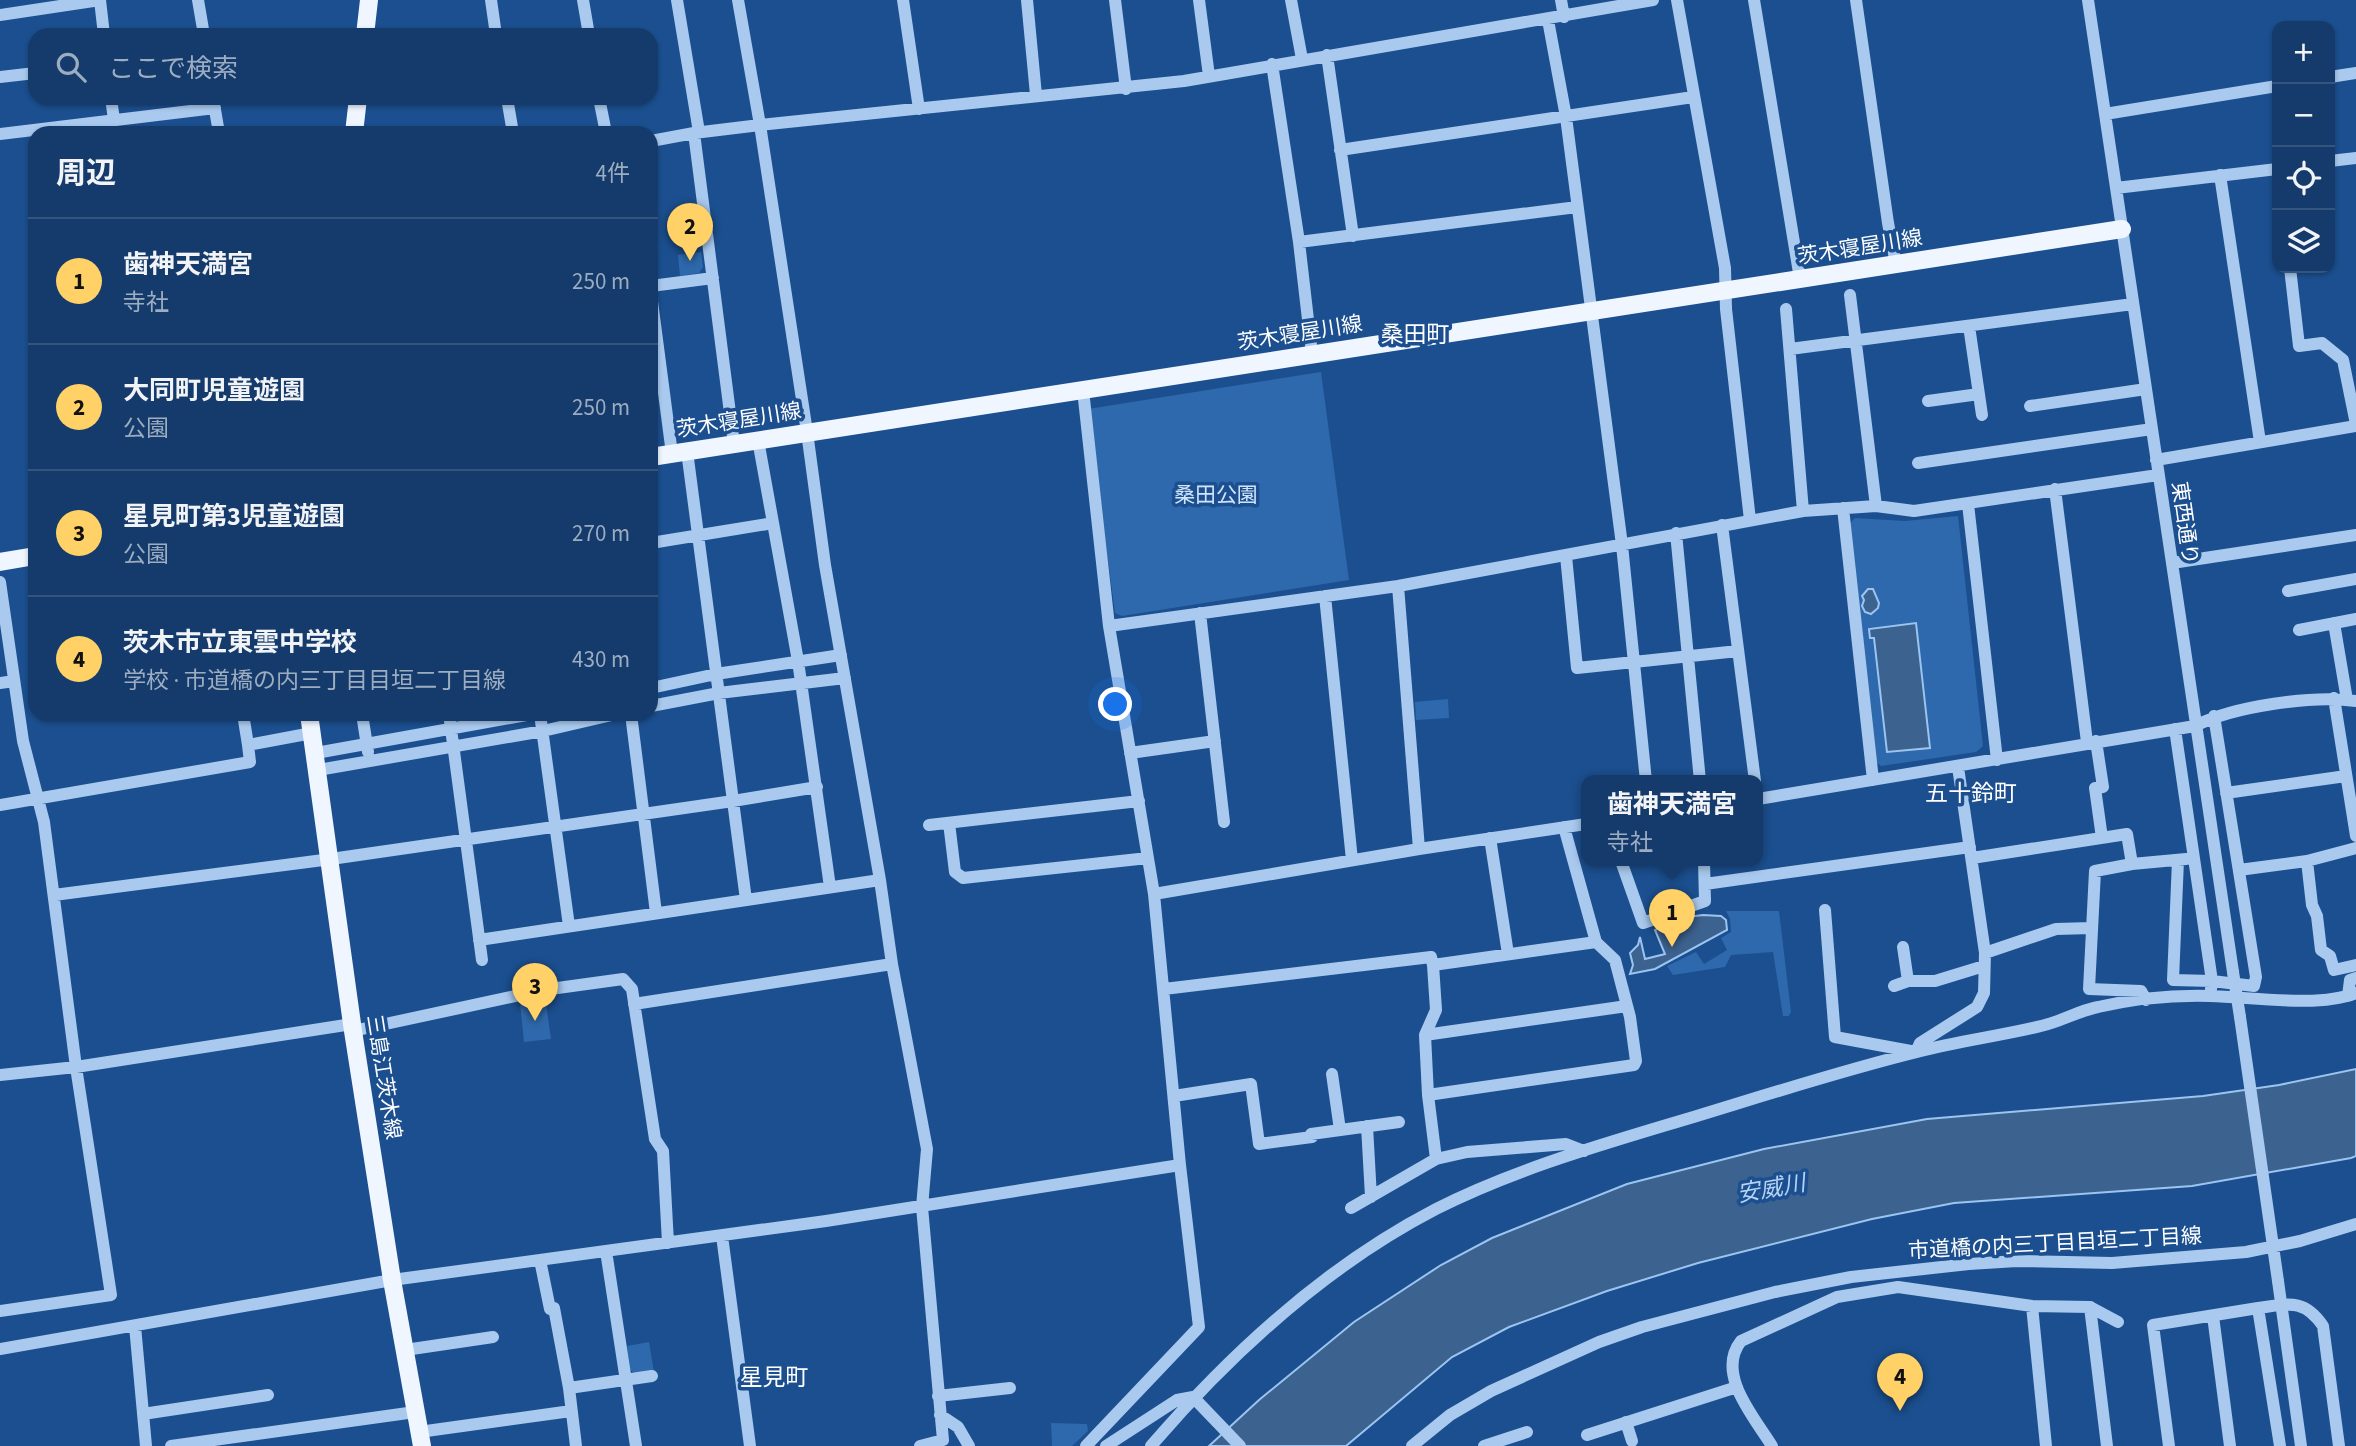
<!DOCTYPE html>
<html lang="ja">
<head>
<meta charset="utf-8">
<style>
  body { margin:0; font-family:"Source Sans 3","Noto Sans JP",sans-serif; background:#1d4271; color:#f1f3f6 }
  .controls { position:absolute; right:21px; top:21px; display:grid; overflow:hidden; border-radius:14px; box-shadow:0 2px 5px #0004 }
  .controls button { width:63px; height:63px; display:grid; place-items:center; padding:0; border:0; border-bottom:2px solid #33557e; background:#143b6b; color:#f1f3f6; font:35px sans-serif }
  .you { position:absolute; left:1116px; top:705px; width:24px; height:24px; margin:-18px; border:5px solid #fff; border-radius:50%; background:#1a73e8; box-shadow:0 0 0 10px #1a73e833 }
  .badge { display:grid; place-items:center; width:46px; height:46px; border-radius:50%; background:#ffd166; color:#111; font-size:23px; font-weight:700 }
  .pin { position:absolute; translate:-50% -58px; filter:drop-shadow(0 2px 4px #0008) }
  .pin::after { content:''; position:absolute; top:37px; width:24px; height:21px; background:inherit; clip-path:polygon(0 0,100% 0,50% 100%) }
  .popup { position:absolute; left:1581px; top:775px; width:182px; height:91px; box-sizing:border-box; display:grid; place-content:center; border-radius:14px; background:#143b6b; filter:drop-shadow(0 2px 5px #0005); font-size:23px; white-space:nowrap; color:#9dadc1 }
  .popup b { font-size:26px; color:#f1f3f6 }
  .popup::after { content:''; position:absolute; left:50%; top:100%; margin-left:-14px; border:14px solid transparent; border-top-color:#143b6b }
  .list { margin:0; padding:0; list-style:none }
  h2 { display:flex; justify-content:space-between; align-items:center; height:91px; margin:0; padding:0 28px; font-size:30px }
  h2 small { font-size:23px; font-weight:400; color:#9dadc1 }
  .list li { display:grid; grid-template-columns:46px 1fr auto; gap:21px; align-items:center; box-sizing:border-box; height:126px; padding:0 28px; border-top:2px solid #33557e }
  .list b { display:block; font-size:26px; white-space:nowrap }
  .list p { margin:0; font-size:23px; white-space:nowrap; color:#9dadc1 }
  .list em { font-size:23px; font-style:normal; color:#9dadc1 }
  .icon { flex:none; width:38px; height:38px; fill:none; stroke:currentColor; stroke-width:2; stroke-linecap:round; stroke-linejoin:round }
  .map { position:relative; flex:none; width:2356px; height:1446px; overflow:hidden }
  .search { position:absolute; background:#143b6b; box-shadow:0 2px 5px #0004; left:28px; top:28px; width:630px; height:77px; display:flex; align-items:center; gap:18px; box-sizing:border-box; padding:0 24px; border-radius:21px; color:#9dadc1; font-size:26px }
  .panel { position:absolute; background:#143b6b; box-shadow:0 2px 5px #0004; left:28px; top:126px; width:630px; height:595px; border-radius:21px }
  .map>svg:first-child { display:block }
  .green { fill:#2e69ad }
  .water { fill:#3c6290; stroke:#9cc4f0; stroke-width:2 }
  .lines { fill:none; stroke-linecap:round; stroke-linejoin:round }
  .minor { stroke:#a9c9ee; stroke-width:12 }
  .major { stroke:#f0f6ff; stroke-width:18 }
  .minor-bridge { stroke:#a9c9ee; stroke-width:12 }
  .labels { text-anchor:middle; stroke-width:7; stroke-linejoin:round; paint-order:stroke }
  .street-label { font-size:21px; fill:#fff; stroke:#1b4f8f }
  .park-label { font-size:21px; fill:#cfe3fa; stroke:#1b4f8f }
  .neighbourhood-label { font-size:23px; fill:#fff; stroke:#1b4f8f }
  .water-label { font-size:23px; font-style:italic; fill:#b5d3f5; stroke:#1b4f8f }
</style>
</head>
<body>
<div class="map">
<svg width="2356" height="1446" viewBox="0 0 2356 1446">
  <rect width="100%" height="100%" fill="#1b4f8f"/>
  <!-- green -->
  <path class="green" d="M 701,252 L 703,267 L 699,273 L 680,276 L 678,255 Z
    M 1321,372 L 1349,580 L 1122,616 L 1115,613 L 1088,409 Z
    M 1958,516 L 1983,746 L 1976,752 L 1881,766 L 1875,761 L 1848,525 L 1855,518 L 1905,521 Z
    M 1448,699 L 1449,718 L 1416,720 L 1415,702 Z
    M 1726,911 L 1779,911 L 1791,1012 L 1789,1016 L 1783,1016 L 1773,952 L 1731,955 L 1725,967 L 1673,975 L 1667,966 L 1696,952 L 1704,964 L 1727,950 L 1721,938 L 1731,932 L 1730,919 Z
    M 545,997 L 551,1039 L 524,1042 L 520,1003 Z
    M 649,1342 L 654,1372 L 638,1375 L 630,1370 L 627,1346 Z
    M 1051,1423 L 1087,1424 L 1088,1431 L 1072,1446 L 1052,1446 Z"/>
  <!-- water -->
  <path class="water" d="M 1868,589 L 1873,589 L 1879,603 L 1878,608 L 1871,614 L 1865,612 L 1862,606 L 1864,600 L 1862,596 Z
    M 1916,623 L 1930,748 L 1887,752 L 1874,638 L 1870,638 L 1869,629 Z
    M 1703,915 L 1721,916 L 1726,920 L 1727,930 L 1655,969 L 1630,974 L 1633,965 L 1630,953 L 1638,945 L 1640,937 L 1645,959 L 1665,954 L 1655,930 L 1687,917 Z
    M 2356,1069 L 2356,1156 L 2351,1158 L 2192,1186 L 1954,1203 L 1872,1219 L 1698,1263 L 1607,1291 L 1509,1327 L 1452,1357 L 1346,1446 L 1209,1446 L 1259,1400 L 1354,1322 L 1441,1265 L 1492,1238 L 1627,1184 L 1764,1149 L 1927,1119 L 2203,1096 L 2279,1085 Z"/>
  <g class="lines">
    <!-- minor -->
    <path class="minor" d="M 100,0 L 104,35
      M 198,0 L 204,35
      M 491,0 L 496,35
      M 583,0 L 589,35
      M 677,0 L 699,132
      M 738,0 L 760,125 L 807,432 L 825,565 L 880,880 L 892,964 L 927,1149 L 922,1207 L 943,1440 L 920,1446
      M 903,0 L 919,109
      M 1027,0 L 1036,95
      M 1115,0 L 1126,89
      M 1199,0 L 1209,76
      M 1291,0 L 1302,59
      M 1561,0 L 1564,17
      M 1677,0 L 1725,268 L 1726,309 L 1750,520
      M 1754,0 L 1800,279
      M 1856,0 L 1888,223 L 1896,264
      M 2088,0 L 2233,972
      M 0,15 L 100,0
      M 1548,20 L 1566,117 L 1622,545 L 1646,781
      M 1327,55 L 1353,236
      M 1272,64 L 1299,242 L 1312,354
      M 0,77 L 35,73
      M 2330,77 L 2356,73
      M 111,98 L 114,120
      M 213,98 L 219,133
      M 507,98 L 513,133
      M 599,98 L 606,133
      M 2105,114 L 2277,86
      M 694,133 L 734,444
      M 0,134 L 215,108
      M 651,141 L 694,133 L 760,125 L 1184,81 L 1653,0
      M 1340,150 L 1693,97
      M 2330,161 L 2356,158
      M 2220,175 L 2260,442
      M 2116,188 L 2277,169
      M 1299,242 L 1577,207
      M 2290,268 L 2299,346 L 2322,343 L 2343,360 L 2356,424
      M 651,286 L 713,278
      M 651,294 L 672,454
      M 1850,295 L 1876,506
      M 1786,309 L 1803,511
      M 1969,326 L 1982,415
      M 1790,349 L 2133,304
      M 1928,401 L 1979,394
      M 2030,406 L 2146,389
      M 758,440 L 798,661 L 830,887
      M 687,451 L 746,900
      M 2156,460 L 2356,426
      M 1918,463 L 2152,429
      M 2055,489 L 2087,742
      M 1968,504 L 1997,760
      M 1843,508 L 1873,780
      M 1722,525 L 1755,781
      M 1676,533 L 1700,781
      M 651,543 L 773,523
      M 1566,556 L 1577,668 L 1738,651
      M 2172,563 L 2356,535
      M 0,582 L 23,741 L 44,822 L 76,1067 L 111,1295 L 0,1311
      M 1398,586 L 1419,849
      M 2288,591 L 2356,579
      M 1325,596 L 1352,860
      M 1200,613 L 1224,822
      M 2334,623 L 2347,700
      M 1109,626 L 1398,586 L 1803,511 L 1876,506 L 1914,511 L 2158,475
      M 2299,630 L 2356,619
      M 0,683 L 14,681
      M 651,688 L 716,674 L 841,655
      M 2334,698 L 2356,836
      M 651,706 L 719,693 L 845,678
      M 243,714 L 248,745 L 312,733
      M 362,714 L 368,752
      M 449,714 L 482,960
      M 540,714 L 569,926
      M 631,714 L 656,913
      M 2175,729 L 2212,981 L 2211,989
      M 2096,741 L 2103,787 L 2095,788 L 2102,838
      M 316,753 L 532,714
      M 1130,753 L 1215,741
      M 318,770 L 543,731 L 616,714
      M 2226,793 L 2346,776
      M 1758,799 L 2195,726 C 2234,706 2313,695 2356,701
      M 0,805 L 250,762 L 248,745
      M 949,823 L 955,872 L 963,878 L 1148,858
      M 929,825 L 1139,801
      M 1490,838 L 1508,954
      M 1972,858 L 2127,834 L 2132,864 L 2186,859
      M 2178,860 L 2173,980 L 2212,981 L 2254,986 L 2256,977 L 2214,716
      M 1621,861 L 1643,923 L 1705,901 L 1704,861
      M 2307,861 L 2312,905 L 2317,916 L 2321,950 L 2330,956 L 2334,970 L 2356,965
      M 2132,864 L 2095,871 L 2089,989 L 2141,991 L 2146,1000
      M 2239,870 L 2307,861 L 2356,848
      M 1705,884 L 1970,847
      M 1154,894 L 1419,849 L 1586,824
      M 54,895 L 331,859 L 733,801 L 817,787
      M 1825,910 L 1835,1037 L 1916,1052 L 1920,1043 L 1977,1007 L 1984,993 L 1985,953 L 1958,767
      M 479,940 L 880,880
      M 1903,947 L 1908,981
      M 1985,953 L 2056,929 L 2091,928
      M 1433,965 L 1436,1010 L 1425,1035 L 1428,1095 L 1436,1159 L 1467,1152 L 1566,1144 L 1584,1151
      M 1894,986 L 1908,981 L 1935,981 L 1984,966
      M 1164,989 L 1431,957 L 1433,965 L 1596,942 L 1564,827
      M 2348,996 L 2350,980 L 2356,978
      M 634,1004 L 892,964
      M 2240,1017 L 2278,1281
      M 353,1031 L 543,990 L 623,979 L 632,989 L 655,1139 L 663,1151 L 668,1243
      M 1425,1035 L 1627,1006
      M 1332,1074 L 1340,1130
      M 0,1075 L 76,1067 L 352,1024
      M 1428,1095 L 1634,1065 L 1636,1061 L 1630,1017 L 1615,960 L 1596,942
      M 1174,1096 L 1251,1084 L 1259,1144 L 1312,1137 L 1311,1134 L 1399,1122
      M 1367,1126 L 1371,1197
      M 1351,1208 L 1436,1159
      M 722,1236 L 750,1446
      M 606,1251 L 636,1446
      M 540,1260 L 550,1309 L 554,1308 L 569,1388 L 576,1446
      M 2032,1306 L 2046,1446
      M 2090,1307 L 2118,1322
      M 2258,1308 C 2288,1304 2304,1298 2323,1326 L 2339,1446
      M 2213,1316 L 2230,1446
      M 135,1326 L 146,1446
      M 0,1349 L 392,1280 L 826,1221 L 1180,1165 L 1154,894 L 1109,626 L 1083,390
      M 405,1350 L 493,1337
      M 569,1388 L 652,1376
      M 938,1396 L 1010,1388
      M 1193,1397 L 1240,1446
      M 143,1414 L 268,1395
      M 940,1415 L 958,1427 L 969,1446
      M 1626,1422 L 1632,1441
      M 419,1432 L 571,1411
      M 1587,1435 L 1737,1387
      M 171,1446 L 415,1412
      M 1086,1446 L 1199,1327 L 1180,1165
      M 1106,1446 L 1177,1400 L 1193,1397
      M 1151,1446 C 1231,1353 1326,1266 1436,1209 C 1519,1167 1611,1142 1700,1115 C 1772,1093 1844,1070 1917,1052 C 1958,1041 2000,1036 2041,1026 C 2060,1022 2078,1011 2098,1007 C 2133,999 2174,995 2210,996 C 2252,997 2318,1008 2356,993
      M 1412,1446 L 1450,1415 L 1491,1391 L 1599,1342 L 1642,1327 L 1775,1292 L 1851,1277 L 1969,1264 L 2017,1261 L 2112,1263 L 2246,1252 L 2300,1241 L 2356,1224
      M 1484,1446 L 1527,1432
      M 1772,1446 C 1755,1418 1715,1374 1741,1341 L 1837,1297 L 1898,1287 L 2032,1306 L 2090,1307 L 2107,1446
      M 2169,1446 L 2153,1325 L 2258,1308 L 2280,1446"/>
    <!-- major -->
    <path class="major" d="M 365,35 L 369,0
      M 354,133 L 358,98
      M 651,457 L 2122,229
      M 0,562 L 35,556
      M 309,714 L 353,1031 L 392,1280 L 422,1446"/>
    <!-- minor-bridge -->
    <path class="minor-bridge" d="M 2233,972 L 2240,1017
      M 2278,1281 L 2301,1446"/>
  </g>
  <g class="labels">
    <!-- street labels -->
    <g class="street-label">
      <text transform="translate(1860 247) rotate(-9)" y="7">茨木寝屋川線</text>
      <text transform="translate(1300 333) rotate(-9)" y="7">茨木寝屋川線</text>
      <text transform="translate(739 420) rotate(-9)" y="7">茨木寝屋川線</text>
      <text transform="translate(2185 523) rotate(82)" y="7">東西通り</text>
      <text transform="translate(384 1077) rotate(81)" y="7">三島江茨木線</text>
      <text transform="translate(2055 1243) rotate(-3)" y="7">市道橋の内三丁目目垣二丁目線</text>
    </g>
    <!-- park labels -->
    <g class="park-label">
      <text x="1216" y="502">桑田公園</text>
    </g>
    <!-- neighbourhood labels -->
    <g class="neighbourhood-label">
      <text x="1415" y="342">桑田町</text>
      <text x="1971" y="801">五十鈴町</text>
      <text x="774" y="1385">星見町</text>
    </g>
    <!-- water labels -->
    <g class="water-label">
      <text transform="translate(1771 1188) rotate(-10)" y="8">安威川</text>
    </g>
  </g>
</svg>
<div class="controls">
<button>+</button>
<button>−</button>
<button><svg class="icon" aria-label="locate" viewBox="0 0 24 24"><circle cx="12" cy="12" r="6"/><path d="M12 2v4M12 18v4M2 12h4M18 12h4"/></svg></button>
<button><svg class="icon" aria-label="layers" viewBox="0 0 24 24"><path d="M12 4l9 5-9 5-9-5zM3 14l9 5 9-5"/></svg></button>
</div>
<div class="you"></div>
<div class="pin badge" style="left:1672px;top:947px">1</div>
<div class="popup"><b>歯神天満宮</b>寺社</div>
<div class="pin badge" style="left:690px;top:261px">2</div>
<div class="pin badge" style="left:535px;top:1021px">3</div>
<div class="pin badge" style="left:1900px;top:1411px">4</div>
<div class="search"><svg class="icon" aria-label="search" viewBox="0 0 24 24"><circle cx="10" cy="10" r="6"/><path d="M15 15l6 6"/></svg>ここで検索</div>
<section class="panel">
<h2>周辺<small>4件</small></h2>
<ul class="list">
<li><span class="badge">1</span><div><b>歯神天満宮</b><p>寺社</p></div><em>250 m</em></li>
<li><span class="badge">2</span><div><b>大同町児童遊園</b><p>公園</p></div><em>250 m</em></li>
<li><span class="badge">3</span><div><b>星見町第3児童遊園</b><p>公園</p></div><em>270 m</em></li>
<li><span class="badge">4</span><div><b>茨木市立東雲中学校</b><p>学校 · 市道橋の内三丁目目垣二丁目線</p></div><em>430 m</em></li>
</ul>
</section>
</div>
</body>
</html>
